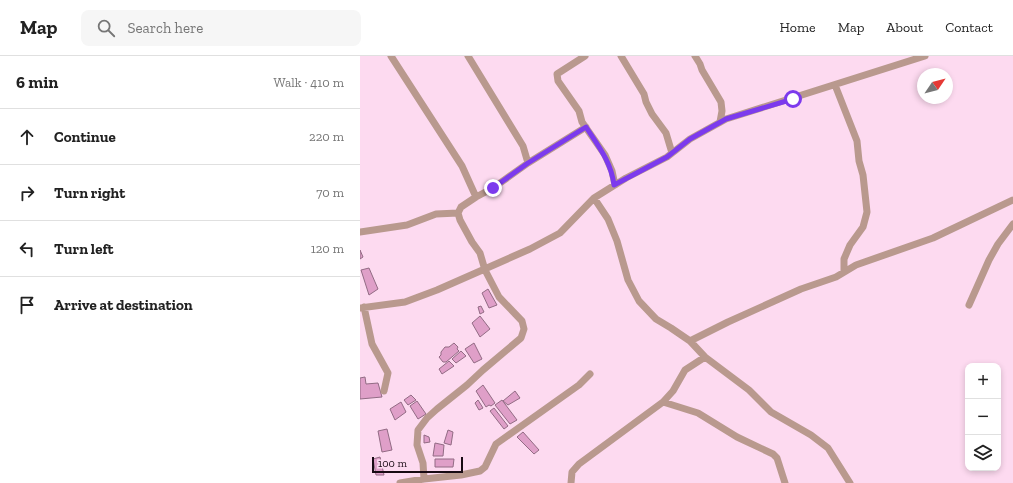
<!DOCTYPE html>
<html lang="en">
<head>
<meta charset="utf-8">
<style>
  body { margin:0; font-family:"Zilla Slab",serif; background:#f6f6f6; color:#222 }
  .controls { position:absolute; right:12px; bottom:12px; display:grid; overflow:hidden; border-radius:8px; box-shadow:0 2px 6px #0003 }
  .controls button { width:36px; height:36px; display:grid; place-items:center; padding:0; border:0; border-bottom:1px solid #e0e0e0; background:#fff; color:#222; font:20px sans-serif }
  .compass { position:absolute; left:557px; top:12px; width:36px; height:36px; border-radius:50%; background:#fff; box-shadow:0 2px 6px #0003; rotate:55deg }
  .scale { position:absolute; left:12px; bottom:10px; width:91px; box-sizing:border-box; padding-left:4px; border:2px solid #180a13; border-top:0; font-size:11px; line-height:14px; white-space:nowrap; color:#180a13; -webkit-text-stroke:3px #fddaf0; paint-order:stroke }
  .stop { position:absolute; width:12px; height:12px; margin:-9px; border:3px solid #7c3aed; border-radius:50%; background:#fff }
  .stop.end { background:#7c3aed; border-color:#fff; box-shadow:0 1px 4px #0008 }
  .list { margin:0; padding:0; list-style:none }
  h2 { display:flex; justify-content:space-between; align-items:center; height:52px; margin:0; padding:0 16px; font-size:17px }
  h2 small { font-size:13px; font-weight:400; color:#767676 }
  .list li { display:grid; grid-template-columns:26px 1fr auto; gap:12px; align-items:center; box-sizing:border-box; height:56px; padding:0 16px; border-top:1px solid #e0e0e0 }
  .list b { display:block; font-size:15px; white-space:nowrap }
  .list em { font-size:13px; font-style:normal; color:#767676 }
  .icon { flex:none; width:22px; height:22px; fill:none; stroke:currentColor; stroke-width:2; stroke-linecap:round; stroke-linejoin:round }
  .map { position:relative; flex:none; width:653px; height:427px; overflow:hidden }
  header { display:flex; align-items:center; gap:24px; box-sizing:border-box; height:56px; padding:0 20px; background:#fff; border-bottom:1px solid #e0e0e0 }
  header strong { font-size:19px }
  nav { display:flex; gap:22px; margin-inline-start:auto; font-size:14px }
  .search { width:280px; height:36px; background:#f6f6f6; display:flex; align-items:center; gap:10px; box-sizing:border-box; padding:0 14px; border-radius:8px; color:#767676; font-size:15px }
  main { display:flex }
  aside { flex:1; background:#fff }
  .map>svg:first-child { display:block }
  .building { fill:#df9fc8; stroke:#926b84 }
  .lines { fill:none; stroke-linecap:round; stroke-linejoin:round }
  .minor { stroke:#b9998e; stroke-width:7 }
  .route { stroke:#7c3aed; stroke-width:5 }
</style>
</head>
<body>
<header>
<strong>Map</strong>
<div class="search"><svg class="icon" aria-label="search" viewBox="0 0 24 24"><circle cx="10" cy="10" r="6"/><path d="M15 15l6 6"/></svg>Search here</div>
<nav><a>Home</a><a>Map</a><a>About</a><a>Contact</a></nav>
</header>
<main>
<aside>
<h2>6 min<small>Walk · 410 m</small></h2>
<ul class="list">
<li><svg class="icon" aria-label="ahead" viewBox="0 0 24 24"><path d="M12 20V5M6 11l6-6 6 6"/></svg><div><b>Continue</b></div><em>220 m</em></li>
<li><svg class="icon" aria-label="right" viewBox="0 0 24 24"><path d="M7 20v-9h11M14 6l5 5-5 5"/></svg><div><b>Turn right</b></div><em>70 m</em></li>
<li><svg class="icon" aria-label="left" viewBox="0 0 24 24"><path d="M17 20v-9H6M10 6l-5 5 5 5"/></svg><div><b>Turn left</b></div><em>120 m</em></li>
<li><svg class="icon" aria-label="arrive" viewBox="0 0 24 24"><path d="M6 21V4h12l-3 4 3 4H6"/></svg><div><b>Arrive at destination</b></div></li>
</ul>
</aside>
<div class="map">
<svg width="653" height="427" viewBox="0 0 653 427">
  <rect width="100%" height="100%" fill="#fddaf0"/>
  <!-- building -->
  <path class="building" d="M 0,194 L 3,201 L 0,203 Z
    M 9,212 L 18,233 L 9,239 L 1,214 Z
    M 128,233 L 137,249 L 129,252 L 122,237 Z
    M 121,250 L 124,256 L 120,258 L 118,251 Z
    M 120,260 L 130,273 L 120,281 L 112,267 Z
    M 94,287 L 98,291 L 97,293 L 99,295 L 86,306 L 83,306 L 79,301 L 81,299 L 81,296 L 85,291 L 89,291 Z
    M 114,287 L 122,303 L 114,307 L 105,293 Z
    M 101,295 L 106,300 L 96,307 L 92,303 Z
    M 89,305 L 94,310 L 82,318 L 79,313 Z
    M 5,321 L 6,328 L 18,327 L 22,341 L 0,343 L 0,322 Z
    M 123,329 L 135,347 L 131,350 L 129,349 L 126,351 L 116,335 Z
    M 155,335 L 160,342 L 148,349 L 143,345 Z
    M 51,339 L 56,344 L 48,349 L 44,344 Z
    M 118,344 L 123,352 L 119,354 L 115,347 Z
    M 142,344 L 157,364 L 150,368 L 135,349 Z
    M 57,345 L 66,358 L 58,363 L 50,350 Z
    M 41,346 L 46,356 L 35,364 L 30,353 Z
    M 134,352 L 148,370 L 144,373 L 130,355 Z
    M 27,373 L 32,394 L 22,396 L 18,375 Z
    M 88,374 L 93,376 L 91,389 L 84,387 Z
    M 163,376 L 179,394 L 174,398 L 157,381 Z
    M 64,379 L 69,381 L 70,386 L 64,387 Z
    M 75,387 L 84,389 L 83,400 L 73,400 Z
    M 20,401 L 24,419 L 16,419 L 13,403 Z
    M 75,403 L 94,403 L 93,411 L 75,411 Z"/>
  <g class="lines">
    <!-- minor -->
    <path class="minor" d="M 31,0 L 102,110 L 116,141
      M 108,0 L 163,90 L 168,107
      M 225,0 L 197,18 L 198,25 L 219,55 L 222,66 L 245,99 L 252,115 L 255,129
      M 261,0 L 284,38 L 286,46 L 292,58 L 306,77 L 312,97
      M 335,0 L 340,8 L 342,14 L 361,46 L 362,55 L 360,66
      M 475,29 L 497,85 L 499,105 L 503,119 L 507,156 L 503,171 L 490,189 L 484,203 L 484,216
      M 234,142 L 248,163 L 257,185 L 268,224 L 279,245 L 296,263 L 311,272 L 330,285 L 345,301 L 389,334 L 411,356 L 451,379 L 468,392 L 490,427
      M 0,176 L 47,169 L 76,158 L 98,157
      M 609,249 L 629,204 L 638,188 L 653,168
      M 4,251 L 12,288 L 28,317 L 24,335
      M 0,252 L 45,246 L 77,234 L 170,193 L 200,177 L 234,142 L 266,122 L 307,101 L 330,83 L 366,63 L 565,0
      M 330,285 L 368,266 L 441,233 L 476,221 L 496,209 L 573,182 L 653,144
      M 303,346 L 338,357 L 377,381 L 413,398 L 417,402 L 425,427
      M 64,423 L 63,407 L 57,389 L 58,374 L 67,362 L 77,353 L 107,329 L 123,314 L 161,282 L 164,273 L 162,265 L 139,241 L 125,214 L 120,197 L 112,186 L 100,164 L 98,157 L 101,151 L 116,141 L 133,132 L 168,107 L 226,71
      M 40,427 L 64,423 L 101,419 L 120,415 L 125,411 L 136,388 L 219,329 L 230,318
      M 211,427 L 212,416 L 219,408 L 303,346 L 313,335 L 325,314 L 345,301"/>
  </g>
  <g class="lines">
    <!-- route -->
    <path class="route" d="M 133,132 L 168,107 L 226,71 C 239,91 251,106 254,129 L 307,101 L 330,83 L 366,63 L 433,43"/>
  </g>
</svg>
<div class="controls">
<button>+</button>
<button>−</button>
<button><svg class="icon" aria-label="layers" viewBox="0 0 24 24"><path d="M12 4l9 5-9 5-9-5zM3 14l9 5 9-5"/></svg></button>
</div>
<svg class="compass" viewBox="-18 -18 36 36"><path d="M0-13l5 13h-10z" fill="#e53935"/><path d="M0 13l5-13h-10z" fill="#767676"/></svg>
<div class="scale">100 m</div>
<div class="stop" style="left:433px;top:43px"></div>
<div class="stop end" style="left:133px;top:132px"></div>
</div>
</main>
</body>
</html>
